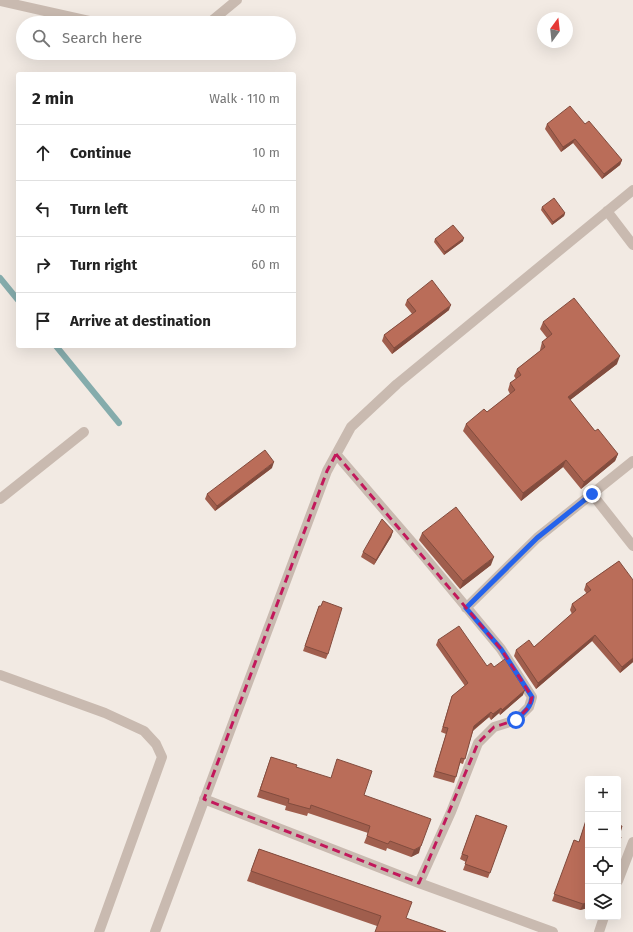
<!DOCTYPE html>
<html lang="en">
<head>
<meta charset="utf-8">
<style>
  body { margin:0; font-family:"Fira Sans",sans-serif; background:#f6f6f6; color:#222 }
  .controls { position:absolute; right:12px; bottom:12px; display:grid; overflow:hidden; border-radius:4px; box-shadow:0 4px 16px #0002 }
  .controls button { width:36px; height:36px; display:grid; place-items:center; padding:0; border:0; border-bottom:1px solid #e0e0e0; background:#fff; color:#222; font:20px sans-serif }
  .compass { position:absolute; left:537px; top:12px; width:36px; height:36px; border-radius:50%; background:#fff; box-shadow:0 4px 16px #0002; rotate:15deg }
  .stop { position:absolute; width:12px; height:12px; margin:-9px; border:3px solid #2563eb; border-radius:50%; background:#fff }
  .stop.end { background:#2563eb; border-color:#fff; box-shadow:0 1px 4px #0008 }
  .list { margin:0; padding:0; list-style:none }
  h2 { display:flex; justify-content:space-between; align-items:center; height:52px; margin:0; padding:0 16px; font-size:17px }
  h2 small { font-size:13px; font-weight:400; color:#767676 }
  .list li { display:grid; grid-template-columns:26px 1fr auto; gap:12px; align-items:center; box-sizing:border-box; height:56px; padding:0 16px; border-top:1px solid #e0e0e0 }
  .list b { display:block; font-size:15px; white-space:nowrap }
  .list em { font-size:13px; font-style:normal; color:#767676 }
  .icon { flex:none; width:22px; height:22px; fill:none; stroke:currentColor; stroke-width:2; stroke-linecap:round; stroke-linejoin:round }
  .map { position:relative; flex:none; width:633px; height:932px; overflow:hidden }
  .search { position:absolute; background:#fff; box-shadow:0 4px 16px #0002; left:16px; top:16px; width:280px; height:44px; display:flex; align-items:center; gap:10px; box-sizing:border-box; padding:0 14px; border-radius:22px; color:#767676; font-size:15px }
  .panel { position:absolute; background:#fff; box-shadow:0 4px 16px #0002; left:16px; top:72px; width:280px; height:276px; border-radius:4px }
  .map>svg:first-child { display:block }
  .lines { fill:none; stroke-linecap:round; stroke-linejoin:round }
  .stream { stroke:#85acac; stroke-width:6 }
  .minor { stroke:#c9bab0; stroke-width:10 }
  .wall { fill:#a05e4d }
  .shaded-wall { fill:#824c3e }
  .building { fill:#ba6d59; stroke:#824c3e }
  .route { stroke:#2563eb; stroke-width:5 }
  .marked { fill:none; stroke:#c2185b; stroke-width:3; stroke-dasharray:8 5; stroke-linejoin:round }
</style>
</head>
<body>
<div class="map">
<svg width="633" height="932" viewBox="0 0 633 932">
  <rect width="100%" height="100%" fill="#f2eae3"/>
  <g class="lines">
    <!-- stream -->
    <path class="stream" d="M 0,278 L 18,300
      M 56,346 L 119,423"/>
    <!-- minor -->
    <path class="minor" d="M 0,1 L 98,23
      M 209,23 L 237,0
      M 607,211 L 633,245
      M 336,454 L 423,555 L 501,649 L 532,697 L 529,707 L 516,720 L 494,727 L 478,743 L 451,812 L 419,883
      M 592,494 L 633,546
      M 0,499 L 84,432
      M 466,608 L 537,538 L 633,461
      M 0,675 L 105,713 L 144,731 L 156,744 L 162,757 L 99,932
      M 204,799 L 419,883 L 553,932
      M 618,881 L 633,842
      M 155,932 L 327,471 L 351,427 L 397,384 L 633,190
      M 599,932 L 604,917"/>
  </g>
  <!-- wall -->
  <path class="wall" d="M 547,124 L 585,124 L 622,160 L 620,165 L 602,179 L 573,143 L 561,152 L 545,129 Z
    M 542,207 L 565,213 L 564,216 L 552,225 L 541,210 Z
    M 435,239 L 463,241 L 444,255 L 434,242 Z
    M 407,300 L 449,310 L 392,354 L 382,341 L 384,335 L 412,314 L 405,305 Z
    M 543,322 L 617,364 L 570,400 L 595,431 L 618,454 L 615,461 L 581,489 L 563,467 L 521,501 L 463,431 L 466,424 L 487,412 L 510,394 L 508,390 L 510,383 L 516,379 L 514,376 L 517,369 L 540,351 L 540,350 L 542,342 L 547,338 L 540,329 Z
    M 272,468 L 215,511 L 205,499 L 207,494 Z
    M 393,531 L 391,537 L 374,565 L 361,557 L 363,552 Z
    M 422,533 L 491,565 L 460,589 L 419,540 Z
    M 619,561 L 633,662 L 620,673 L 592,641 L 536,689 L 514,656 L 516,650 L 534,647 L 572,614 L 570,610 L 572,604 L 587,594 L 584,590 L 586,584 Z
    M 319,606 L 328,654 L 326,659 L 303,651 Z
    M 438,640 L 487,666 L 494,667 L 523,695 L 500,715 L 499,713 L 491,720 L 489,717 L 473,731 L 463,764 L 460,763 L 454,783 L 433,777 L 446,734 L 441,732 L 450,702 L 452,696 L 465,686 L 436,645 Z
    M 271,757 L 364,795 L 419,853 L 411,857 L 387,848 L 386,851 L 364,843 L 368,833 L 308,813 L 307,816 L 285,810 L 286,806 L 257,797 Z
    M 588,814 L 588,908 L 580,910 L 552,901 L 574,840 L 579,842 Z
    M 476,815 L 507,826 L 488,878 L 463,870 L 466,862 L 460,859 Z
    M 259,849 L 412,902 L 377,926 L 247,881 Z"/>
  <!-- shaded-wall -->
  <path class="shaded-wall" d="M 575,139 L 573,143 L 561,152 L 563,147 Z
    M 622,160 L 620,165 L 602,179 L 604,174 Z
    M 565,213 L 564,216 L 552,225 L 553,222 Z
    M 464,238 L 463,241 L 444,255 L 445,252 Z
    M 451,305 L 449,310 L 392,354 L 394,348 Z
    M 620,356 L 617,364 L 565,404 L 568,397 Z
    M 618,454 L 615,461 L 581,489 L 584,482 Z
    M 566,460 L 563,467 L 521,501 L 523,493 Z
    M 274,462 L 272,468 L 215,511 L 217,506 Z
    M 393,531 L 391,537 L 374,565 L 376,560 Z
    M 494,557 L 491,565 L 460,589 L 463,581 Z
    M 595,635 L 592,641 L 536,689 L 538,683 Z
    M 633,658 L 633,662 L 620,673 L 622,667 Z
    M 525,690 L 523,695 L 500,715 L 502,710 Z
    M 501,708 L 499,713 L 491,720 L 493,714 Z
    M 491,712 L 489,717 L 472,731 L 474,726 Z
    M 421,846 L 419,853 L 411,857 L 414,850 Z
    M 588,902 L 588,908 L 580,910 L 583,904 Z"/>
  <!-- building -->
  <path class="building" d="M 570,106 L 585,124 L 589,121 L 622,160 L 604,174 L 575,139 L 563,147 L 547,124 Z
    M 554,198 L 565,213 L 553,222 L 542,207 Z
    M 453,225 L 464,238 L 445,252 L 435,239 Z
    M 432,280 L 451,305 L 394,348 L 384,335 L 416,311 L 407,300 Z
    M 574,298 L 620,356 L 568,397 L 595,431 L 598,429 L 618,454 L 584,482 L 566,460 L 523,493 L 466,424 L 484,409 L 487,412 L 515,390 L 510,383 L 521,375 L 517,369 L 545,347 L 542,342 L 552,334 L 543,322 Z
    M 265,450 L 274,462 L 217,506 L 207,494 Z
    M 456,507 L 494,557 L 463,581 L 422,533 Z
    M 382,519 L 393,531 L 376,560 L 363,552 Z
    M 619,561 L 633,580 L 633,658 L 622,667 L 595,635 L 538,683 L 516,650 L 529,640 L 534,647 L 576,610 L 572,604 L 591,590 L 586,584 Z
    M 323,601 L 342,608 L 328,654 L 305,646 L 319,606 L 321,606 Z
    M 459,626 L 487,666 L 491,663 L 494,667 L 505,659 L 525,690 L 502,710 L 501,708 L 493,714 L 491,712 L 474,726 L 465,759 L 461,758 L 456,777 L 435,771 L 448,728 L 443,727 L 452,696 L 468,683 L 438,640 Z
    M 271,757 L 297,765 L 296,767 L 331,778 L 337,759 L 372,771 L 364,795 L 431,819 L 421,846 L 414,850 L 390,841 L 388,844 L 367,836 L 370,826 L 311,805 L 310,809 L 288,803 L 289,799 L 260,790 Z
    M 588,814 L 588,902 L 583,904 L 554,894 L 574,840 L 579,842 Z
    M 476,815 L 507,826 L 490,873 L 465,864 L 468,856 L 462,854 Z
    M 618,825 L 622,826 L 619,836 L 621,837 L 618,847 Z
    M 259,849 L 412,902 L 406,918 L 446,932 L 375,932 L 381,916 L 251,871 Z"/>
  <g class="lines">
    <!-- route -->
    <path class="route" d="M 516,720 C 523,713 531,708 532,697 L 501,649 L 466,608 L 537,538 L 592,494"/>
  </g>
  <!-- marked area -->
  <path class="marked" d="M 336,454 L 501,649 L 532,697 L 529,707 L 516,720 L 494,727 L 478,743 L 419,883 L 204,799 L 327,471 Z"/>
</svg>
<div class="controls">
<button>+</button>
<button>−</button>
<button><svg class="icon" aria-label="locate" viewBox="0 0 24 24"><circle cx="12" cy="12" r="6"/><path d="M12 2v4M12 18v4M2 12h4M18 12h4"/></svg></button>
<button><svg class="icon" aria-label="layers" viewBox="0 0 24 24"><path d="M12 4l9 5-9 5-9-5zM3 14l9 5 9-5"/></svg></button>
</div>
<svg class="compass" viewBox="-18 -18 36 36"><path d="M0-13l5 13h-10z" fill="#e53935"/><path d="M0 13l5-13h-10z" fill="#767676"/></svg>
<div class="stop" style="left:516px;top:720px"></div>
<div class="stop end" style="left:592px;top:494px"></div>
<div class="search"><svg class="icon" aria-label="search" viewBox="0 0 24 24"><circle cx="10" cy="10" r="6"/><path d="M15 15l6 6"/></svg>Search here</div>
<section class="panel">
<h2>2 min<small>Walk · 110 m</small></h2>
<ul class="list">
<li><svg class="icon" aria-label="ahead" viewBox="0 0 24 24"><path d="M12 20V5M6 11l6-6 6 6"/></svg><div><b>Continue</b></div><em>10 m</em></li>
<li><svg class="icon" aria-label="left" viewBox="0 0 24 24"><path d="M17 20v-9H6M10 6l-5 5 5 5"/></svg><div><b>Turn left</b></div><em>40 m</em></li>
<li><svg class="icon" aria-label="right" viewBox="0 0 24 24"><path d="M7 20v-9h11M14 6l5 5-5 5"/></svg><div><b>Turn right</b></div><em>60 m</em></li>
<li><svg class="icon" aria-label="arrive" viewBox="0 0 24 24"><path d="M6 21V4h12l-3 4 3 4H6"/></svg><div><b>Arrive at destination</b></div></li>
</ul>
</section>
</div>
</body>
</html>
